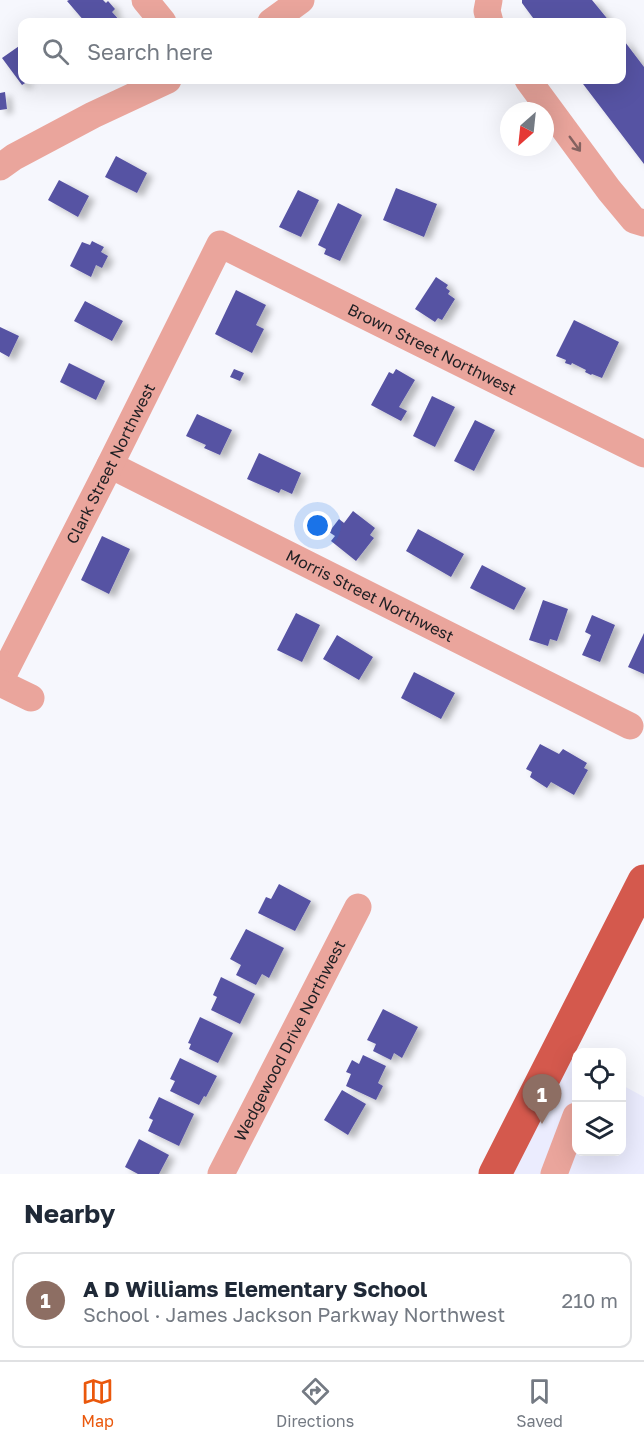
<!DOCTYPE html>
<html lang="en">
<head>
<meta charset="utf-8">
<style>
  body { margin:0; font-family:"Golos Text",sans-serif; background:#f6f6f7; color:#1f2937 }
  .controls { position:absolute; right:18px; bottom:18px; display:grid; overflow:hidden; border-radius:12px; box-shadow:0 6px 24px #0002 }
  .controls button { width:54px; height:54px; display:grid; place-items:center; padding:0; border:0; border-bottom:2px solid #e0e1e3; background:#fff; color:#1f2937; font:30px sans-serif }
  .compass { position:absolute; left:500px; top:102px; width:54px; height:54px; border-radius:50%; background:#fff; box-shadow:0 6px 24px #0002; rotate:207deg }
  .you { position:absolute; left:318px; top:526px; width:21px; height:21px; margin:-15px; border:4px solid #fff; border-radius:50%; background:#1a73e8; box-shadow:0 0 0 9px #1a73e833 }
  .badge { display:grid; place-items:center; width:39px; height:39px; border-radius:50%; background:#ea580c; color:#fff; font-size:20px; font-weight:700 }
  .pin { position:absolute; translate:-50% -50px; filter:drop-shadow(0 2px 3px #0008) }
  .pin::after { content:''; position:absolute; top:32px; width:21px; height:18px; background:inherit; clip-path:polygon(0 0,100% 0,50% 100%) }
  .list { margin:0; padding:0; list-style:none }
  h2 { display:flex; justify-content:space-between; align-items:center; height:78px; margin:0; padding:0 24px; font-size:26px }
  h2 small { font-size:20px; font-weight:400; color:#747a83 }
  .list li { display:grid; grid-template-columns:39px 1fr auto; gap:18px; align-items:center; box-sizing:border-box; height:96px; margin:0 12px 12px; padding:0 12px; border:2px solid #e0e1e3; border-radius:12px }
  .list b { display:block; font-size:22px; white-space:nowrap }
  .list p { margin:0; font-size:20px; white-space:nowrap; color:#747a83 }
  .list em { font-size:20px; font-style:normal; color:#747a83 }
  .icon { flex:none; width:33px; height:33px; fill:none; stroke:currentColor; stroke-width:2; stroke-linecap:round; stroke-linejoin:round }
  .map { position:relative; flex:none; width:644px; height:1174px; overflow:hidden }
  .search { position:absolute; background:#fff; box-shadow:0 6px 24px #0002; left:18px; right:18px; top:18px; height:66px; display:flex; align-items:center; gap:15px; box-sizing:border-box; padding:0 21px; border-radius:12px; color:#747a83; font-size:22px }
  .sheet { height:186px; background:#fff }
  nav { display:flex; justify-content:space-around; align-items:center; box-sizing:border-box; height:84px; border-top:2px solid #e0e1e3; background:#fff; font-size:16px; color:#747a83 }
  nav a { display:grid; justify-items:center; gap:3px }
  nav .on { color:#ea580c }
  .map>svg:first-child { display:block }
  .built { fill:#ebecfe }
  .building { fill:#5752a3; filter:url(#shadow) }
  .lines { fill:none; stroke-linecap:round; stroke-linejoin:round }
  .minor { stroke:#eaa59c; stroke-width:27 }
  .major { stroke:#d4594d; stroke-width:33 }
  .oneway { stroke:#846260 }
  .labels { text-anchor:middle; stroke-width:6; stroke-linejoin:round; paint-order:stroke }
  .street-label { font-size:16px; fill:#1e1f23; stroke:#fff }
</style>
</head>
<body>
<div class="map">
<svg width="644" height="1174" viewBox="0 0 644 1174">
  <defs>
    <filter id="shadow"><feDropShadow dx="6" dy="4" stdDeviation="3" flood-color="#0004"/></filter>
  </defs>
  <rect width="100%" height="100%" fill="#f6f7fd"/>
  <!-- built -->
  <path class="built" d="M 547,1047 L 576,1062 L 576,1152 L 622,1152 L 622,1085 L 644,1097 L 644,1174 L 483,1174 Z"/>
  <!-- building -->
  <path class="building" d="M 69,0 L 103,0 L 106,3 L 108,1 L 115,9 L 112,12 L 121,22 L 85,22 L 67,1 Z
    M 522,0 L 592,0 L 610,22 L 536,22 L 522,3 Z
    M 622,38 L 644,67 L 644,164 L 580,80 L 622,80 Z
    M 22,44 L 22,80 L 30,80 L 22,85 L 2,58 Z
    M 5,92 L 7,109 L 0,110 L 0,93 Z
    M 116,156 L 147,173 L 137,193 L 105,177 Z
    M 59,180 L 89,196 L 78,217 L 48,200 Z
    M 396,188 L 437,204 L 424,237 L 383,220 Z
    M 298,190 L 319,200 L 301,237 L 279,227 Z
    M 338,203 L 362,215 L 340,261 L 324,254 L 326,249 L 318,245 Z
    M 92,241 L 104,247 L 101,252 L 108,256 L 102,268 L 96,265 L 91,277 L 70,266 L 82,242 L 90,245 Z
    M 436,277 L 448,285 L 446,288 L 450,291 L 448,294 L 455,299 L 442,320 L 438,318 L 435,322 L 415,309 Z
    M 236,290 L 266,305 L 256,325 L 264,329 L 252,353 L 215,334 Z
    M 85,301 L 123,321 L 112,341 L 74,321 Z
    M 574,320 L 619,342 L 602,378 L 592,374 L 591,375 L 585,372 L 586,370 L 572,363 L 571,365 L 565,363 L 566,360 L 556,356 Z
    M 0,327 L 19,336 L 9,357 L 0,352 Z
    M 69,363 L 105,381 L 96,400 L 60,382 Z
    M 234,369 L 244,373 L 240,381 L 230,377 Z
    M 396,369 L 415,380 L 399,407 L 407,411 L 401,421 L 371,405 L 389,372 L 393,374 Z
    M 432,396 L 455,407 L 435,447 L 413,436 Z
    M 197,414 L 232,430 L 220,455 L 204,448 L 206,445 L 186,436 Z
    M 475,420 L 495,430 L 474,471 L 454,461 Z
    M 259,453 L 301,473 L 292,494 L 281,489 L 279,493 L 247,479 Z
    M 353,511 L 375,528 L 370,535 L 374,538 L 356,561 L 331,541 L 335,536 L 329,532 L 339,519 L 344,523 Z
    M 418,529 L 464,554 L 451,577 L 406,551 Z
    M 102,536 L 130,549 L 109,594 L 81,580 Z
    M 482,565 L 526,588 L 514,610 L 470,588 Z
    M 543,600 L 568,609 L 557,641 L 550,639 L 548,646 L 529,640 Z
    M 296,613 L 320,625 L 302,662 L 277,650 Z
    M 592,615 L 615,625 L 600,662 L 582,655 L 591,635 L 585,632 Z
    M 644,633 L 644,674 L 628,667 Z
    M 337,635 L 373,657 L 359,680 L 323,659 Z
    M 414,672 L 455,693 L 441,719 L 401,698 Z
    M 540,744 L 559,754 L 563,749 L 587,763 L 584,768 L 588,770 L 574,795 L 551,782 L 547,788 L 530,777 L 532,772 L 526,769 Z
    M 279,884 L 311,901 L 295,931 L 258,913 L 266,897 L 271,899 Z
    M 246,929 L 284,948 L 269,978 L 262,974 L 256,985 L 236,975 L 241,965 L 230,959 Z
    M 221,977 L 255,994 L 240,1024 L 211,1010 L 217,997 L 213,995 Z
    M 383,1009 L 418,1027 L 402,1058 L 394,1053 L 391,1060 L 373,1051 L 376,1044 L 367,1040 Z
    M 200,1017 L 233,1033 L 218,1063 L 189,1049 L 191,1044 L 188,1043 Z
    M 363,1055 L 386,1066 L 378,1083 L 383,1086 L 376,1100 L 346,1086 L 351,1074 L 346,1072 L 352,1060 L 359,1064 Z
    M 180,1058 L 217,1076 L 206,1097 L 204,1096 L 199,1105 L 170,1091 L 175,1081 L 170,1079 Z
    M 342,1090 L 366,1104 L 348,1135 L 324,1120 Z
    M 159,1097 L 194,1114 L 179,1146 L 148,1131 L 153,1120 L 149,1118 Z
    M 139,1139 L 169,1155 L 159,1174 L 138,1174 L 125,1167 Z"/>
  <g class="lines">
    <!-- minor -->
    <g class="minor">
      <path d="M 145,0 L 163,22"/>
      <path d="M 489,0 L 487,11 L 490,22"/>
      <path d="M 271,22 L 301,0"/>
      <path d="M 528,80 L 609,190 L 634,220 L 644,223"/>
      <path d="M 0,167 L 14,157 L 93,115 L 168,80"/>
      <path id="s1" d="M 110,465 L 630,726"/>
      <path id="s2" d="M 0,681 L 110,465 L 220,244 L 644,454"/>
      <path d="M 0,683 L 31,698"/>
      <path id="s3" d="M 221,1174 L 358,907"/>
      <path d="M 554,1174 L 576,1116"/>
    </g>
    <!-- major -->
    <path class="major" d="M 495,1174 L 644,881"/>
  </g>
  <!-- one-way arrows -->
  <defs><path id="oneway-shaft" d="M-6 0H5M1.5-3L5.5 0L1.5 3" fill="none" stroke-width="1.6" stroke-linecap="round" stroke-linejoin="round" transform="scale(1.5)"/></defs>
  <use class="oneway" href="#oneway-shaft" transform="translate(575 144) rotate(54)"/>
  <g class="labels">
    <!-- street labels -->
    <g class="street-label">
      <text dy="6" stroke="none"><textPath href="#s2" startOffset="726">Brown Street Northwest</textPath></text>
      <text dy="6" stroke="none"><textPath href="#s2" startOffset="244">Clark Street Northwest</textPath></text>
      <text dy="6" stroke="none"><textPath href="#s1" startOffset="291">Morris Street Northwest</textPath></text>
      <text dy="6" stroke="none"><textPath href="#s3" startOffset="150">Wedgewood Drive Northwest</textPath></text>
    </g>
  </g>
</svg>
<div class="controls">
<button><svg class="icon" aria-label="locate" viewBox="0 0 24 24"><circle cx="12" cy="12" r="6"/><path d="M12 2v4M12 18v4M2 12h4M18 12h4"/></svg></button>
<button><svg class="icon" aria-label="layers" viewBox="0 0 24 24"><path d="M12 4l9 5-9 5-9-5zM3 14l9 5 9-5"/></svg></button>
</div>
<svg class="compass" viewBox="-18 -18 36 36"><path d="M0-13l5 13h-10z" fill="#e53935"/><path d="M0 13l5-13h-10z" fill="#747a83"/></svg>
<div class="you"></div>
<div class="pin badge" style="left:542px;top:1124px;background:#8d6e63">1</div>
<div class="search"><svg class="icon" aria-label="search" viewBox="0 0 24 24"><circle cx="10" cy="10" r="6"/><path d="M15 15l6 6"/></svg>Search here</div>
</div>
<section class="sheet">
<h2>Nearby<small></small></h2>
<ul class="list">
<li><span class="badge" style="background:#8d6e63">1</span><div><b>A D Williams Elementary School</b><p>School · James Jackson Parkway Northwest</p></div><em>210 m</em></li>
</ul>
</section>
<nav>
<a class="on"><svg class="icon" aria-label="map" viewBox="0 0 24 24"><path d="M3 6l6-2 6 2 6-2v14l-6 2-6-2-6 2zM9 4v14M15 6v14"/></svg>Map</a>
<a><svg class="icon" aria-label="directions" viewBox="0 0 24 24"><path d="M12 3l9 9-9 9-9-9zM9 14v-3h6M13 9l2 2-2 2"/></svg>Directions</a>
<a><svg class="icon" aria-label="saved" viewBox="0 0 24 24"><path d="M7 4h10v16l-5-4-5 4z"/></svg>Saved</a>
</nav>
</body>
</html>
